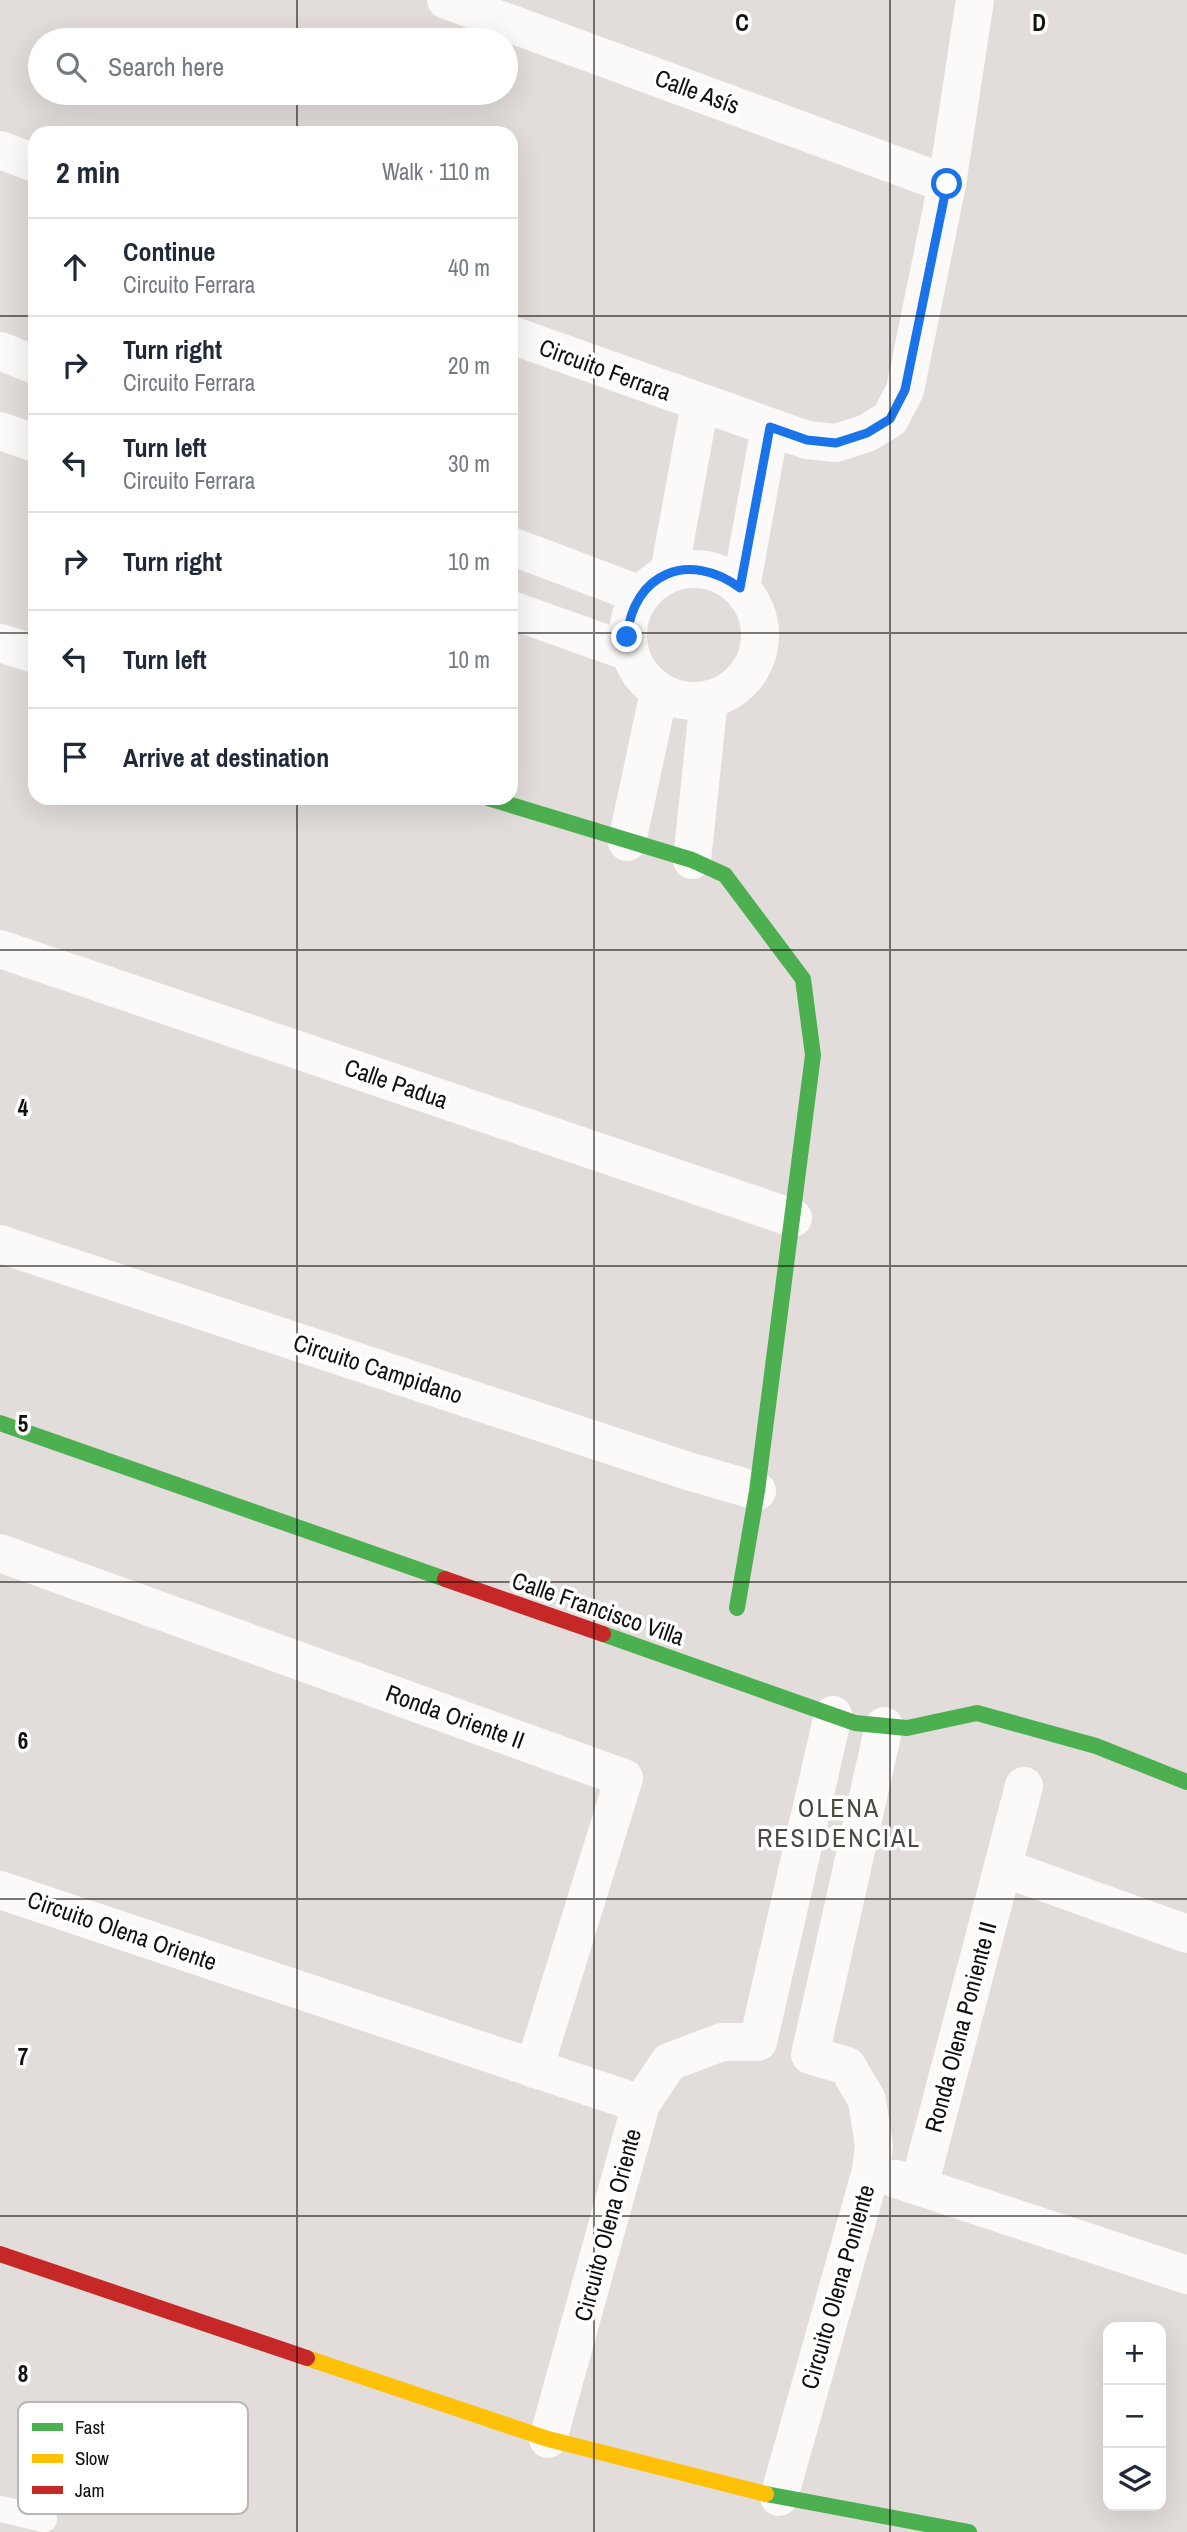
<!DOCTYPE html>
<html lang="en">
<head>
<meta charset="utf-8">
<style>
  body { margin:0; font-family:"Archivo Narrow",sans-serif; background:#f2f2f3; color:#1f2937 }
  .controls { position:absolute; right:21px; bottom:21px; display:grid; overflow:hidden; border-radius:14px; box-shadow:0 7px 28px #0002 }
  .controls button { width:63px; height:63px; display:grid; place-items:center; padding:0; border:0; border-bottom:2px solid #e0e1e3; background:#fff; color:#1f2937; font:35px sans-serif }
  .stop { position:absolute; width:21px; height:21px; margin:-16px; border:5px solid #1a73e8; border-radius:50%; background:#fff }
  .stop.end { background:#1a73e8; border-color:#fff; box-shadow:0 2px 7px #0008 }
  .list { margin:0; padding:0; list-style:none }
  h2 { display:flex; justify-content:space-between; align-items:center; height:91px; margin:0; padding:0 28px; font-size:30px }
  h2 small { font-size:23px; font-weight:400; color:#747a83 }
  .list li { display:grid; grid-template-columns:46px 1fr auto; gap:21px; align-items:center; box-sizing:border-box; height:98px; padding:0 28px; border-top:2px solid #e0e1e3 }
  .list b { display:block; font-size:26px; white-space:nowrap }
  .list p { margin:0; font-size:23px; white-space:nowrap; color:#747a83 }
  .list em { font-size:23px; font-style:normal; color:#747a83 }
  .icon { flex:none; width:38px; height:38px; fill:none; stroke:currentColor; stroke-width:2; stroke-linecap:round; stroke-linejoin:round }
  .map { position:relative; flex:none; width:1187px; height:2532px; overflow:hidden }
  .search { position:absolute; background:#fff; box-shadow:0 7px 28px #0002; left:28px; top:28px; width:490px; height:77px; display:flex; align-items:center; gap:18px; box-sizing:border-box; padding:0 24px; border-radius:38px; color:#747a83; font-size:26px }
  .panel { position:absolute; background:#fff; box-shadow:0 7px 28px #0002; left:28px; top:126px; width:490px; height:679px; border-radius:21px }
  .map>svg:first-child { display:block }
  .lines { fill:none; stroke-linecap:round; stroke-linejoin:round }
  .lane { stroke:#fbfaf9; stroke-width:26 }
  .street { stroke:#fbfaf9; stroke-width:38 }
  .fast { stroke:#4caf50; stroke-width:16 }
  .slow { stroke:#ffc107; stroke-width:16 }
  .jam { stroke:#c62828; stroke-width:16 }
  .route { stroke:#1a73e8; stroke-width:9 }
  .grid { fill:none; stroke:#12100d; stroke-width:2; stroke-opacity:0.55 }
  .labels { text-anchor:middle; stroke-width:7; stroke-linejoin:round; paint-order:stroke }
  .street-label { font-size:24px; fill:#12100d; stroke:#fff }
  .neighbourhood-label { font-size:26px; letter-spacing:2px; fill:#4e4842; stroke:#fff }
  .key { fill:#fff; stroke:#b8b7b6; stroke-width:2 }
  .key-label { font-size:19px; fill:#12100d }
  .grid-label { font-size:23px; text-anchor:middle; font-weight:bold; fill:#12100d; stroke:#fff; stroke-width:7; stroke-linejoin:round; paint-order:stroke }
</style>
</head>
<body>
<div class="map">
<svg width="1187" height="2532" viewBox="0 0 1187 2532">
  <rect width="100%" height="100%" fill="#e2ddda"/>
  <g class="lines">
    <!-- lane -->
    <path class="lane" d="M 0,2509 L 44,2519"/>
    <!-- street -->
    <path class="street" d="M 446,0 L 947,184
      M 0,150 L 35,163
      M 511,335 L 807,440 L 836,443 L 867,433 L 890,419 L 905,390 L 947,184 L 975,0
      M 0,351 L 35,365
      M 0,431 L 35,443
      M 511,546 L 641,595
      M628 635a66 66 0 1 1 132 0a66 66 0 1 1-132 0Z
      M 669,573 L 700,404
      M 741,588 L 770,427
      M 511,610 L 629,652
      M 0,643 L 35,654
      M 627,842 L 659,692
      M 692,860 L 709,699
      M 0,949 L 793,1218
      M 0,1244 L 688,1471 L 757,1491
      M 0,1553 L 624,1778 L 534,2069
      M 1004,1868 L 1187,1934
      M 0,1890 L 641,2104
      M 896,2179 L 1187,2275
      M 919,2186 L 1024,1786
      M 548,2439 L 641,2104 L 669,2062 L 722,2042 L 758,2042 L 833,1715
      M 779,2497 L 871,2171 L 874,2145 L 867,2100 L 847,2066 L 810,2055 L 884,1726"/>
    <!-- fast -->
    <path class="fast" d="M 488,798 L 692,860 L 725,875 L 803,979 L 813,1055 L 757,1491 L 737,1608
      M 0,1423 L 445,1579
      M 603,1634 L 855,1723 L 907,1728 L 977,1713 L 1096,1746 L 1187,1782
      M 766,2494 L 969,2532"/>
    <!-- slow -->
    <path class="slow" d="M 307,2358 L 548,2439 L 766,2494"/>
    <!-- jam -->
    <path class="jam" d="M 445,1579 L 603,1634
      M 0,2254 L 307,2358"/>
  </g>
  <g class="lines">
    <!-- route -->
    <path class="route" d="M 627,637 C 633,573 689,550 740,588 L 770,427 L 807,440 L 836,443 L 867,433 L 890,419 L 905,390 L 947,184"/>
  </g>
  <!-- grid -->
  <path class="grid" d="M 297,0 L 297,40M 594,0 L 594,2532M 890,0 L 890,2532M 297,93 L 297,133M 0,316 L 35,316M 511,316 L 1187,316M 0,633 L 35,633M 511,633 L 1187,633M 297,798 L 297,2532M 0,950 L 1187,950M 0,1266 L 1187,1266M 0,1582 L 1187,1582M 0,1899 L 1187,1899M 0,2216 L 1187,2216"/>
  <g class="labels">
    <!-- street labels -->
    <g class="street-label">
      <text transform="translate(697 92) rotate(20)" y="8">Calle Asís</text>
      <text transform="translate(605 370) rotate(20)" y="8">Circuito Ferrara</text>
      <text transform="translate(396 1084) rotate(19)" y="8">Calle Padua</text>
      <text transform="translate(378 1369) rotate(18)" y="8">Circuito Campidano</text>
      <text transform="translate(598 1609) rotate(19)" y="8">Calle Francisco Villa</text>
      <text transform="translate(455 1717) rotate(20)" y="8">Ronda Oriente II</text>
      <text transform="translate(122 1931) rotate(19)" y="8">Circuito Olena Oriente</text>
      <text transform="translate(961 2027) rotate(-75)" y="8">Ronda Olena Poniente II</text>
      <text transform="translate(608 2225) rotate(-75)" y="8">Circuito Olena Oriente</text>
      <text transform="translate(838 2287) rotate(-74)" y="8">Circuito Olena Poniente</text>
    </g>
    <!-- neighbourhood labels -->
    <g class="neighbourhood-label">
      <text x="839" y="1817">OLENA<tspan x="839" dy="30">RESIDENCIAL</tspan></text>
    </g>
  </g>
  <!-- legend -->
  <rect x="18" y="2402" width="230" height="112" rx="10" class="key"/>
  <rect x="32" y="2423" width="31" height="8" fill="#4caf50"/>
  <rect x="32" y="2454" width="31" height="9" fill="#ffc107"/>
  <rect x="32" y="2486" width="31" height="8" fill="#c62828"/>
  <g class="key-label">
    <text x="75" y="2434">Fast</text>
    <text x="75" y="2465">Slow</text>
    <text x="75" y="2497">Jam</text>
  </g>
  <g class="grid-label">
    <text x="742" y="31">C</text>
    <text x="1039" y="31">D</text>
    <text x="23" y="1116">4</text>
    <text x="23" y="1432">5</text>
    <text x="23" y="1749">6</text>
    <text x="23" y="2065">7</text>
    <text x="23" y="2382">8</text>
  </g>
</svg>
<div class="controls">
<button>+</button>
<button>−</button>
<button><svg class="icon" aria-label="layers" viewBox="0 0 24 24"><path d="M12 4l9 5-9 5-9-5zM3 14l9 5 9-5"/></svg></button>
</div>
<div class="stop" style="left:947px;top:184px"></div>
<div class="stop end" style="left:627px;top:637px"></div>
<div class="search"><svg class="icon" aria-label="search" viewBox="0 0 24 24"><circle cx="10" cy="10" r="6"/><path d="M15 15l6 6"/></svg>Search here</div>
<section class="panel">
<h2>2 min<small>Walk · 110 m</small></h2>
<ul class="list">
<li><svg class="icon" aria-label="ahead" viewBox="0 0 24 24"><path d="M12 20V5M6 11l6-6 6 6"/></svg><div><b>Continue</b><p>Circuito Ferrara</p></div><em>40 m</em></li>
<li><svg class="icon" aria-label="right" viewBox="0 0 24 24"><path d="M7 20v-9h11M14 6l5 5-5 5"/></svg><div><b>Turn right</b><p>Circuito Ferrara</p></div><em>20 m</em></li>
<li><svg class="icon" aria-label="left" viewBox="0 0 24 24"><path d="M17 20v-9H6M10 6l-5 5 5 5"/></svg><div><b>Turn left</b><p>Circuito Ferrara</p></div><em>30 m</em></li>
<li><svg class="icon" aria-label="right" viewBox="0 0 24 24"><path d="M7 20v-9h11M14 6l5 5-5 5"/></svg><div><b>Turn right</b></div><em>10 m</em></li>
<li><svg class="icon" aria-label="left" viewBox="0 0 24 24"><path d="M17 20v-9H6M10 6l-5 5 5 5"/></svg><div><b>Turn left</b></div><em>10 m</em></li>
<li><svg class="icon" aria-label="arrive" viewBox="0 0 24 24"><path d="M6 21V4h12l-3 4 3 4H6"/></svg><div><b>Arrive at destination</b></div></li>
</ul>
</section>
</div>
</body>
</html>
